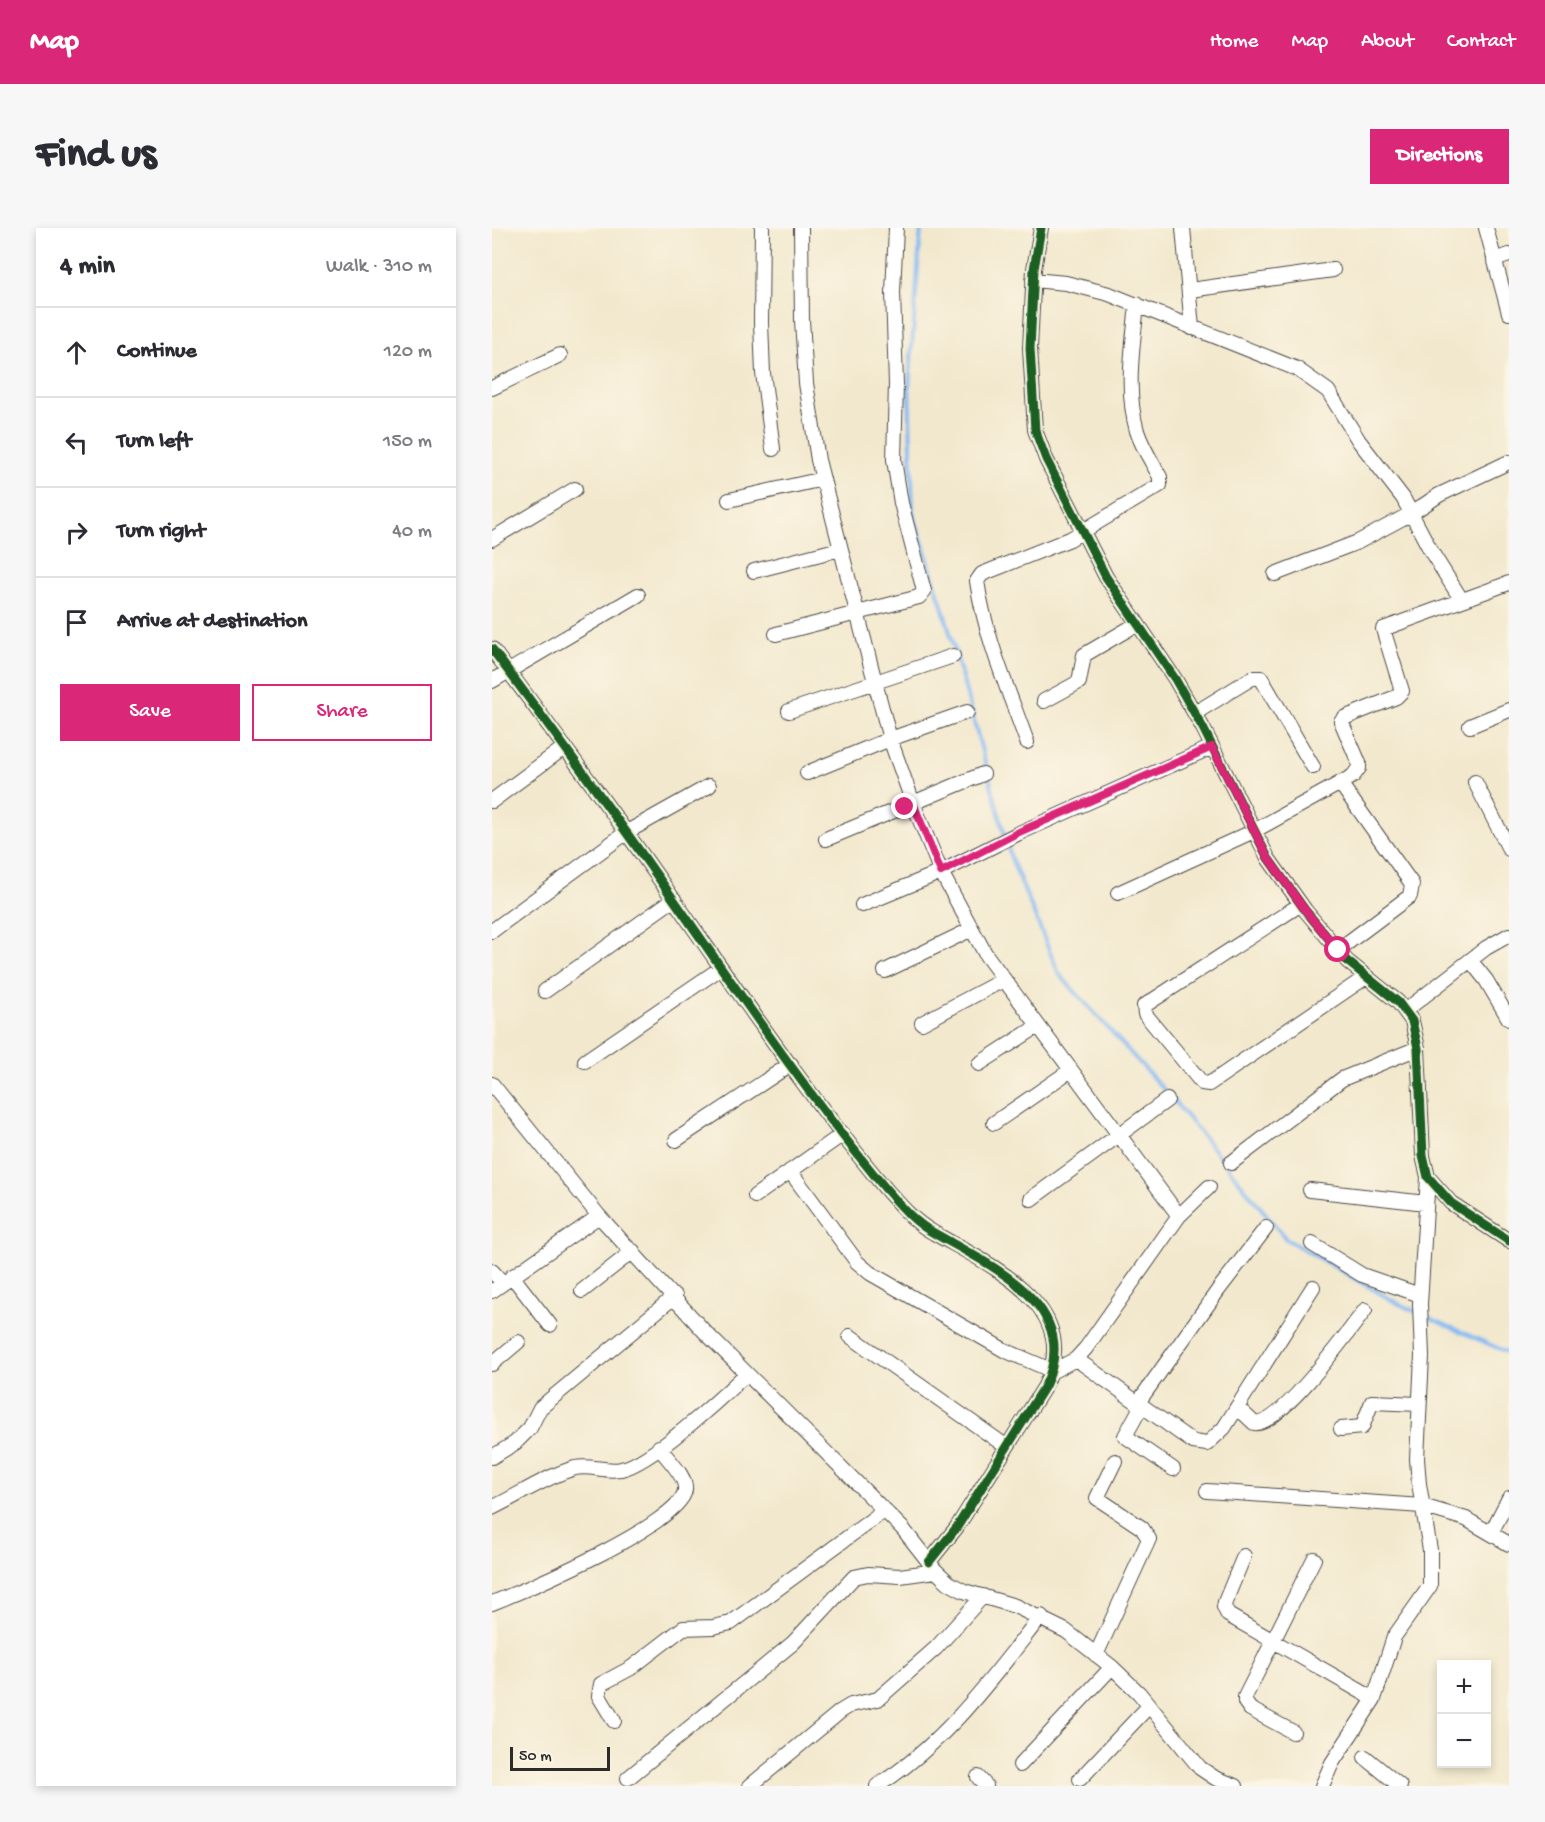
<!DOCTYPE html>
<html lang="en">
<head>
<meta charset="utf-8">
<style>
  body { margin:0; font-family:"Gochi Hand",sans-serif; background:#f7f7f7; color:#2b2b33 }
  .controls { position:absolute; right:18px; bottom:18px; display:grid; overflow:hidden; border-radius:0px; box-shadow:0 3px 9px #0003 }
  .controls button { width:54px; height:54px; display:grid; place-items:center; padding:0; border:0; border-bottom:2px solid #e1e1e2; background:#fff; color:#2b2b33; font:30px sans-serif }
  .scale { position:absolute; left:18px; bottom:15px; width:100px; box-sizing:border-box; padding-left:6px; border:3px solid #2b2b2b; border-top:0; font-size:16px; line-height:21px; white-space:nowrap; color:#2b2b2b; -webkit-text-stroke:4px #fcf5e5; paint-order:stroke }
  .stop { position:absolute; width:18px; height:18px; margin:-14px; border:4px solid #db2777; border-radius:50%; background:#fff }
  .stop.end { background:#db2777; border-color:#fff; box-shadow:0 2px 6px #0008 }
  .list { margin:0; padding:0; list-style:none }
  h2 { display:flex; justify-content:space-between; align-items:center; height:78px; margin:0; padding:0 24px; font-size:26px }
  h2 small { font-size:20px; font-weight:400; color:#7c7c81 }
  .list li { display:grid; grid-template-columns:39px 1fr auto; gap:18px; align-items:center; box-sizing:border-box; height:90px; padding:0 24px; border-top:2px solid #e1e1e2 }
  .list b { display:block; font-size:22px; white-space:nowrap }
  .list em { font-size:20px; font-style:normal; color:#7c7c81 }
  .actions { display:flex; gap:12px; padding:18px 24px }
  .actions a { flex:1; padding:14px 0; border:2px solid #db2777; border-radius:0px; text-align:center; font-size:21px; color:#db2777 }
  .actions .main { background:#db2777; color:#fff }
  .icon { flex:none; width:33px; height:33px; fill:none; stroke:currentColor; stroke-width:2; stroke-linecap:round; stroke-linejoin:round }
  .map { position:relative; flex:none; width:1017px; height:1558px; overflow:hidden; border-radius:0px }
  header { display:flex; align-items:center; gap:36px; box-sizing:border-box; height:84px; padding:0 30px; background:#db2777; color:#fff }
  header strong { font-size:28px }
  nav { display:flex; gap:33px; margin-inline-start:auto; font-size:21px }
  .intro { display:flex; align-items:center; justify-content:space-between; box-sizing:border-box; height:144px; padding:0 36px }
  h1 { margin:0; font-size:42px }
  .button { padding:15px 27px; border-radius:0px; background:#db2777; color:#fff; font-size:21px; font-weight:700 }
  main { display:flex; gap:36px; padding:0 36px }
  aside { flex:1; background:#fff; border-radius:0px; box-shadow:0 3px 9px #0003 }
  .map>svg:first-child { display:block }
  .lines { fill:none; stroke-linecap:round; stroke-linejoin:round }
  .stream { stroke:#85b9f3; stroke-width:4 }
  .minor-casing { stroke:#494743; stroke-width:16 }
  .minor { stroke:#fff; stroke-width:14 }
  .cycleway-casing { stroke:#fcf5e5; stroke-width:13 }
  .cycleway { stroke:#1b5e20; stroke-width:9 }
  .route { stroke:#db2777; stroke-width:8 }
</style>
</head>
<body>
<header>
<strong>Map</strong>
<nav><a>Home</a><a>Map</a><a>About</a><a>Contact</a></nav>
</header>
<div class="intro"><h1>Find us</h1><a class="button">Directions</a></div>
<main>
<aside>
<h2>4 min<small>Walk · 310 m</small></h2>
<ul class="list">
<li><svg class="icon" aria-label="ahead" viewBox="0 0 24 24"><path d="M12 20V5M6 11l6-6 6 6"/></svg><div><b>Continue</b></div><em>120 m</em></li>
<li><svg class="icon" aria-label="left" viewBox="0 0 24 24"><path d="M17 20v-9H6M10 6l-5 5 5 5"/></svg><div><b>Turn left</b></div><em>150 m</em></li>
<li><svg class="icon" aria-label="right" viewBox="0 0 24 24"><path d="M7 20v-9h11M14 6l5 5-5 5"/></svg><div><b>Turn right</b></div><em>40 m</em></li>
<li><svg class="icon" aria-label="arrive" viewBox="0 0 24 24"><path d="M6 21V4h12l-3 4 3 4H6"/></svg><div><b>Arrive at destination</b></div></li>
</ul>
<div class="actions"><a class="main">Save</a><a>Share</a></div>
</aside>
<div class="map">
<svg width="1017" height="1558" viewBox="0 0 1017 1558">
  <rect width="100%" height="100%" fill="#fcf5e5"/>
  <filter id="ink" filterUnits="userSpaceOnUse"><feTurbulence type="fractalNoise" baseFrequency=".0167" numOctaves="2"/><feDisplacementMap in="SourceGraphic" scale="12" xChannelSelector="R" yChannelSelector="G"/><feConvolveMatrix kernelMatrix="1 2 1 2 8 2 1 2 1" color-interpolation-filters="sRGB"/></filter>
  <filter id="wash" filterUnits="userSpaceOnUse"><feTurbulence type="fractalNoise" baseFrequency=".008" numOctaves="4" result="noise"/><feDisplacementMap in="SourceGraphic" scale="24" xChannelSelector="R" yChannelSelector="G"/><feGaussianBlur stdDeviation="1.35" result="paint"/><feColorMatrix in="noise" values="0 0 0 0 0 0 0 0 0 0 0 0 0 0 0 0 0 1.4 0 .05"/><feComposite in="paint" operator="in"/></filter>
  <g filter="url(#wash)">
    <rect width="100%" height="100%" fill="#f2e8cd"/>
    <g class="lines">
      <!-- stream -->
      <path class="stream" d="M 429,0 L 417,158 L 421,284 L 455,394 L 519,630 L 567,746 L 683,874 L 794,1011 L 903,1074 L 924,1084
        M 931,1087 L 1017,1125"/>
    </g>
  </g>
  <g filter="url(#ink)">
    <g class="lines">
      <defs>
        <path id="minor" d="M 270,0 L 269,95 L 271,145 L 281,221
          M 309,0 L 310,92 L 314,155 L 326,232 L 383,454 L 398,511 L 421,575 L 449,644 L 494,727 L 687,988
          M 549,0 L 542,41 L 538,120 L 543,202 L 554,231 L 614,349 L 683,451 L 711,500 L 776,630 L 813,682 L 855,733 L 906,774 L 920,793 L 926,820 L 931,928 L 936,949 L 959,975 L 1017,1013
          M 691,0 L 700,100
          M 994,0 L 1017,85
          M 1002,32 L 1017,27
          M 541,52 L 574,55 L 617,66 L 805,141 L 836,163 L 867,213 L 911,270 L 940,325 L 969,371
          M 698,62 L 841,42
          M 0,160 L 68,127
          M 237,272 L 331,251
          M 0,311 L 83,261
          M 262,343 L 348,321
          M 783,346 L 866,314 L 920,285 L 947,267 L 1017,234
          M 284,406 L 427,369 L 432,363 L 409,275 L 402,232 L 404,156 L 401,64 L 404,0
          M 0,421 C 62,504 123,587 182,672 C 250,769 317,869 393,960 C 408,977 422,994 442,1005 C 497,1037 592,1077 553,1158 L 465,1299 L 437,1334
          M 0,453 L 146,367
          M 552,473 L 587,454 L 592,427 L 645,396
          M 297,483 L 461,428
          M 703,485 L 760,450 L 769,450 L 821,539
          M 978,498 L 1017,482
          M 535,514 C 516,461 493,409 485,353 L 490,346 L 578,311 L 668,257 L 668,249 C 660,234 650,219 645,203 C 633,161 641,118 645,76
          M 315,545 L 398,511 L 475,484
          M 983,554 L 1017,621
          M 0,573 L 73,519
          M 334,611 L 491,546
          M 626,665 L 762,603 L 861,548 L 867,540 L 867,535 L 849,493 L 852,490 L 904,469 L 910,463 L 891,401 L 1017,355
          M 809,676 L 652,778 L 653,786 L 710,855 L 717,856 L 874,749
          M 370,677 L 449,644 L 527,605 L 720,519
          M 0,703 L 135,604 L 217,558
          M 846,722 L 918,668 L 920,656 L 848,555
          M 978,732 L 994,752 L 1017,791
          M 393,743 L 478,702
          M 53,763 L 182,671
          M 914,782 L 994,720 L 1017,707
          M 430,795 L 511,752
          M 93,833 L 229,740
          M 487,836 L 546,798
          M 0,856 L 107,988 L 213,1104 L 411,1301 L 444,1343 L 457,1355 L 472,1363 L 523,1378 L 574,1403 L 620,1439 L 647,1465 L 708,1540 L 723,1550 L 744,1558
          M 502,895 L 579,842
          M 184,912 L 299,836
          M 739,935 L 850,851 L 926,820
          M 298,943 L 365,1034 L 378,1045 L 512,1122 L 561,1143 L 584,1131 L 594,1120 L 687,988 L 717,959
          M 818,962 L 934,975
          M 263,968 L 351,906
          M 539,971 L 675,872
          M 820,1016 L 870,1047 L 928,1067
          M 0,1043 L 11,1055
          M 20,1048 L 58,1097
          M 0,1063 L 107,988
          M 90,1063 L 141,1023
          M 358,1108 L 515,1219
          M 584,1131 L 701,1214 L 715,1216 L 732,1200 L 821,1059
          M 0,1136 L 26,1114
          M 645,1176 L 727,1061 L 774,1000
          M 649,1179 L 633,1208 L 681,1241
          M 745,1179 L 762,1195 C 787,1200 857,1103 873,1082
          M 849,1201 L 870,1199 L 880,1174 L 927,1176
          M 0,1229 L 23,1215 L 38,1200 L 48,1180 L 183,1068
          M 715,1263 L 930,1278 L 974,1291 L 1017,1316
          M 0,1280 C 25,1268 57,1247 83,1240 C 99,1237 114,1244 129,1241 C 158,1236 230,1169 253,1147
          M 999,1305 L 1017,1270
          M 752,1328 L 733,1374 L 732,1379 L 736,1387 L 882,1471
          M 0,1375 C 33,1362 189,1296 193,1262 C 195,1248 174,1230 167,1219
          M 604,1427 L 657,1311 L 650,1300 L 605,1270 L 623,1233
          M 122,1493 L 107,1468 L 109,1456 L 139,1440 L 191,1400 L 221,1399 L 239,1395 L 393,1282
          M 801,1504 L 758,1481 L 753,1474 L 753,1469 L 822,1331
          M 873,1529 L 908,1558
          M 528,1537 L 620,1439
          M 486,1549 L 494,1558
          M 136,1550 L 301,1415 L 362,1349 L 376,1346 L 408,1348 L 444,1343
          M 588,1551 L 657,1478
          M 258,1558 L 349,1483 L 359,1477 L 386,1471 L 444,1420 L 491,1368
          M 385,1558 C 453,1516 500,1450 549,1388
          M 830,1558 L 840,1535 L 882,1471 L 902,1409 L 938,1358 L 938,1322 L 927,1256 L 925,1231 L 930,1128 L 928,1076 L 936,949"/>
      </defs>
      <!-- minor casing -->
      <use href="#minor" class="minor-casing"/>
      <!-- minor -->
      <use href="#minor" class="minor"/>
      <defs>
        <path id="cycleway" d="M 549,0 L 542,41 L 538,120 L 543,202 L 554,231 L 614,349 L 683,451 L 711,500 L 776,630 L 813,682 L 855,733 L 906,774 L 920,793 L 926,820 L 931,928 L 936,949 L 959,975 L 1017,1013
          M 0,421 C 62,504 123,587 182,672 C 250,769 317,869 393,960 C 408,977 422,994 442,1005 C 497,1037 592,1077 553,1158 L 465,1299 L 437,1334"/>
      </defs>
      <!-- cycleway casing -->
      <use href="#cycleway" class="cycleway-casing"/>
      <!-- cycleway -->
      <use href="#cycleway" class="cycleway"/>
    </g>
  </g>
  <g class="lines" filter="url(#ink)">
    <!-- route -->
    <path class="route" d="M 413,579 L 421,575 L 449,644 L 527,604 L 720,519 L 776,630 L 813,682 L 846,722"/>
  </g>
</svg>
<div class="controls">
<button>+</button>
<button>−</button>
</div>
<div class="scale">50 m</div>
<div class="stop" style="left:846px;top:722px"></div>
<div class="stop end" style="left:413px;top:579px"></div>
</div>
</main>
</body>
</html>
